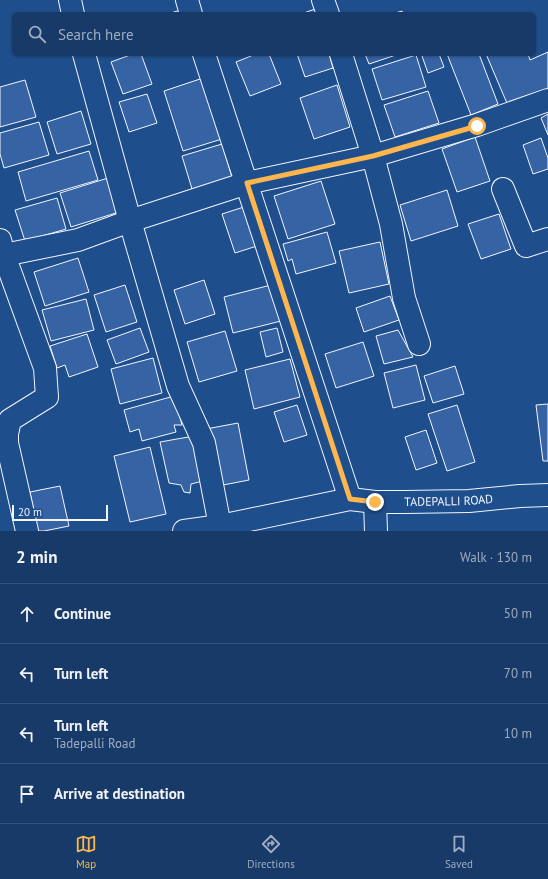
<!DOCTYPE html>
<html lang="en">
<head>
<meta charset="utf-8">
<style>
  body { margin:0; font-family:"PT Sans",sans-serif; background:#244571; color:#f1f3f6 }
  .scale { position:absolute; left:12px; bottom:10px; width:96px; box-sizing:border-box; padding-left:4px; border:2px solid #f2f6ff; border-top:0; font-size:11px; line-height:14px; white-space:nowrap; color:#f2f6ff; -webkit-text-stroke:3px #1f4e8c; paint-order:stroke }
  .stop { position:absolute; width:12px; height:12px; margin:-9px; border:3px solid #ffb74d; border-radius:50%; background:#fff }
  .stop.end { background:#ffb74d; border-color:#fff; box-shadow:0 1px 4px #0008 }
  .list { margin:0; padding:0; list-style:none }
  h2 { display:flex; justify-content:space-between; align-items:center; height:52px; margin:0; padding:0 16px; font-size:17px }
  h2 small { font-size:13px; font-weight:400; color:#9eadc0 }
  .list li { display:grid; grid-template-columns:26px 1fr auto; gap:12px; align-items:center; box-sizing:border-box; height:60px; padding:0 16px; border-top:1px solid #36547d }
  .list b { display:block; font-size:15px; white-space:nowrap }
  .list p { margin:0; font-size:13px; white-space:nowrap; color:#9eadc0 }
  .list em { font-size:13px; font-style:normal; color:#9eadc0 }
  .icon { flex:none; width:22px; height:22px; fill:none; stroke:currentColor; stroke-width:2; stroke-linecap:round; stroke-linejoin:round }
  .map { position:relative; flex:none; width:548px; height:531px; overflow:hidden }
  .search { position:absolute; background:#173a69; box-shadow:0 1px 3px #0004; left:12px; right:12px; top:12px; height:44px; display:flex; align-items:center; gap:10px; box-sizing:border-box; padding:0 14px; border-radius:6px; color:#9eadc0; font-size:15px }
  .sheet { height:292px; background:#173a69 }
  nav { display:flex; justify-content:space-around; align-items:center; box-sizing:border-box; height:56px; border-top:1px solid #36547d; background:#173a69; font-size:11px; color:#9eadc0 }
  nav a { display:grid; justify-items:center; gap:2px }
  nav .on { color:#ffb74d }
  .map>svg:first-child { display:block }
  .building { fill:#3563a3; stroke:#f2f6ff }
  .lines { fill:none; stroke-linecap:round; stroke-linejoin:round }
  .minor-casing { stroke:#f2f6ff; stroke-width:24 }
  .minor { stroke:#1f4e8c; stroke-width:22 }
  .route { stroke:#ffb74d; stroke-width:5 }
  .labels { text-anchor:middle; stroke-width:3; stroke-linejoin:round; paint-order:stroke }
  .street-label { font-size:12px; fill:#f2f6ff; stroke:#1f4e8c }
</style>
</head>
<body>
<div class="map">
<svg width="548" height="531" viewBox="0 0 548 531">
  <rect width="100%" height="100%" fill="#1f4e8c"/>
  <!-- building -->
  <path class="building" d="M 315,9 L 317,14 L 301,14 Z
    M 177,11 L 178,14 L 168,14 Z
    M 402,11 L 403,14 L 392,14 Z
    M 548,52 L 548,92 L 509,108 L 486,54 L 528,54 L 530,60 Z
    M 133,54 L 141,54 L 152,84 L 123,94 L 111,62 Z
    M 256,54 L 269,54 L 281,84 L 250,96 L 236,62 Z
    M 297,54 L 329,54 L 333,68 L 305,77 Z
    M 365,54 L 399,54 L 369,64 Z
    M 427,54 L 439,54 L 444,67 L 428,73 L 422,56 Z
    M 447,54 L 479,54 L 498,104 L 471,115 Z
    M 416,55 L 426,87 L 382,100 L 372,69 Z
    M 203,78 L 222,139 L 183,151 L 164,91 Z
    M 25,80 L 36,117 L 0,127 L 0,87 Z
    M 337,85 L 350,127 L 314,139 L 300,98 Z
    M 428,91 L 439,123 L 395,137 L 384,105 Z
    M 147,94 L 157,123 L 129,132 L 119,102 Z
    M 81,111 L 91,144 L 57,154 L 47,122 Z
    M 548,114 L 548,135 L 541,118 Z
    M 39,122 L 49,155 L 4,168 L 0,154 L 0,133 Z
    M 475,137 L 490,181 L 457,192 L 442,149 Z
    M 541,138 L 548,158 L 548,169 L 533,174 L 523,145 Z
    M 222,144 L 232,177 L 192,189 L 182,156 Z
    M 89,151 L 98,180 L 26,201 L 18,172 Z
    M 108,178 L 119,212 L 71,227 L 60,193 Z
    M 321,181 L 335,224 L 288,239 L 274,196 Z
    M 447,190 L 458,226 L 411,241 L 400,205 Z
    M 57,198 L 66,229 L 25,241 L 15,210 Z
    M 247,206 L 260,245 L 235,253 L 222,214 Z
    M 499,214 L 511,249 L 481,259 L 468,224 Z
    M 327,232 L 336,263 L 296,274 L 292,259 L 288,261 L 283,244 Z
    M 380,242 L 389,284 L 349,293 L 339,251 Z
    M 78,258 L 89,292 L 45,306 L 34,272 Z
    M 204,280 L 215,314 L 185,324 L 174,290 Z
    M 125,285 L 137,322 L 106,332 L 94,295 Z
    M 271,285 L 281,321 L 233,333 L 224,297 Z
    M 390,296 L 399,320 L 364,332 L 356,308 Z
    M 86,299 L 94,330 L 51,341 L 42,310 Z
    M 140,328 L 149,352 L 116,364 L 107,340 Z
    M 277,328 L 283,352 L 266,357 L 260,332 Z
    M 398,330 L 413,357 L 384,364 L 376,336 Z
    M 225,331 L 237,371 L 199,382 L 187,342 Z
    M 87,334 L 98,367 L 69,377 L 65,365 L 57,368 L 50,346 Z
    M 363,342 L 374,376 L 336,388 L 325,354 Z
    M 153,358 L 162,393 L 120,404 L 111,369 Z
    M 290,359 L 300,397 L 254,409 L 245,370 Z
    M 416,365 L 425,400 L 393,408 L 384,373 Z
    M 455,366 L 464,394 L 433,403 L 424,376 Z
    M 174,396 L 182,425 L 174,425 L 176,432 L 142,441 L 139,429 L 130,432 L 124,410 Z
    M 548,404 L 548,461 L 543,461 L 536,405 Z
    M 297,405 L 307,435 L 284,442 L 274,412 Z
    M 457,405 L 475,462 L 447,471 L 428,414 Z
    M 238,423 L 249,480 L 218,486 L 206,429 Z
    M 426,430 L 437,463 L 416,470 L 405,437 Z
    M 194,436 L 203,481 L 191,484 L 190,493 L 184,492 L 181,485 L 169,483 L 160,442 Z
    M 150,447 L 166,514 L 130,522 L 114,456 Z
    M 60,486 L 69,526 L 44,531 L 38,531 L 30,492 Z"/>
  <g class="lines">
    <defs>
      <g id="minor">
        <path d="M 70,0 L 73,14"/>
        <path d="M 187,0 L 191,14"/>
        <path d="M 323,0 L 328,14"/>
        <path d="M 84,54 L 130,221 L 178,386 L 204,443 L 220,526"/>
        <path d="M 204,54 L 350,499"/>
        <path d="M 341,54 L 373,156 L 391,224 L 404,298 L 419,344"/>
        <path d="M 503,189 L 526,246 L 548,239"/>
        <path d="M 0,240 L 4,255 L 45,368 L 47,397 L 10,420 L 7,434 L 7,443 L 27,531"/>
        <path d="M 4,255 L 78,240 L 130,221 L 247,183 L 373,156 L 477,125 L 548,100"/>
        <path d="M 375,502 L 376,531"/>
        <path id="s1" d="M 184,531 L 220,526 L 350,499 L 375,502 L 405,502 L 469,501 L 520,496 L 548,495"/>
      </g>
    </defs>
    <!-- minor casing -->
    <use href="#minor" class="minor-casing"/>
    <!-- minor -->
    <use href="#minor" class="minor"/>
  </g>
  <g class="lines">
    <!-- route -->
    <path class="route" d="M 375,502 L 350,499 L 247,183 L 373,156 L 477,126"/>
  </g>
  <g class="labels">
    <!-- street labels -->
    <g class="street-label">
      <text dy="4" stroke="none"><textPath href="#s1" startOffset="268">TADEPALLI ROAD</textPath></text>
    </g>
  </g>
</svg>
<div class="scale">20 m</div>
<div class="stop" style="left:477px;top:126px"></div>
<div class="stop end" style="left:375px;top:502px"></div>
<div class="search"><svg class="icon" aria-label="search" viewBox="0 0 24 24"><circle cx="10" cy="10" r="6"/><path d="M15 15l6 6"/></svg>Search here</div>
</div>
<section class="sheet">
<h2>2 min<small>Walk · 130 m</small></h2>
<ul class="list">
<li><svg class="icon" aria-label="ahead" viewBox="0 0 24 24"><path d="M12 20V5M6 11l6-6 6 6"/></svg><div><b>Continue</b></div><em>50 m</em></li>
<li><svg class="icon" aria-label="left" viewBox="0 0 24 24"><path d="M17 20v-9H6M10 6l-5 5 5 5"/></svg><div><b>Turn left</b></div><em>70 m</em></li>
<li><svg class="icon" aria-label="left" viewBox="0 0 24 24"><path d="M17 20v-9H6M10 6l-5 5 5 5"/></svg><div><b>Turn left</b><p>Tadepalli Road</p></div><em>10 m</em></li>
<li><svg class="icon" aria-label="arrive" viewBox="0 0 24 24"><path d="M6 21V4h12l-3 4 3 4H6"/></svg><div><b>Arrive at destination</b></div></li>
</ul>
</section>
<nav>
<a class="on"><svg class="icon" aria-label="map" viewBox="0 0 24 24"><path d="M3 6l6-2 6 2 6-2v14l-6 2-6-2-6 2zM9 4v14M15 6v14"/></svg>Map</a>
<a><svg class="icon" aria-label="directions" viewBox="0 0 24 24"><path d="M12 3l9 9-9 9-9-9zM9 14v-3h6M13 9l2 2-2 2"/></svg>Directions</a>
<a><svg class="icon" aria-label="saved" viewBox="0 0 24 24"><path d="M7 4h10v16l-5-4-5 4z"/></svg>Saved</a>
</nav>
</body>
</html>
